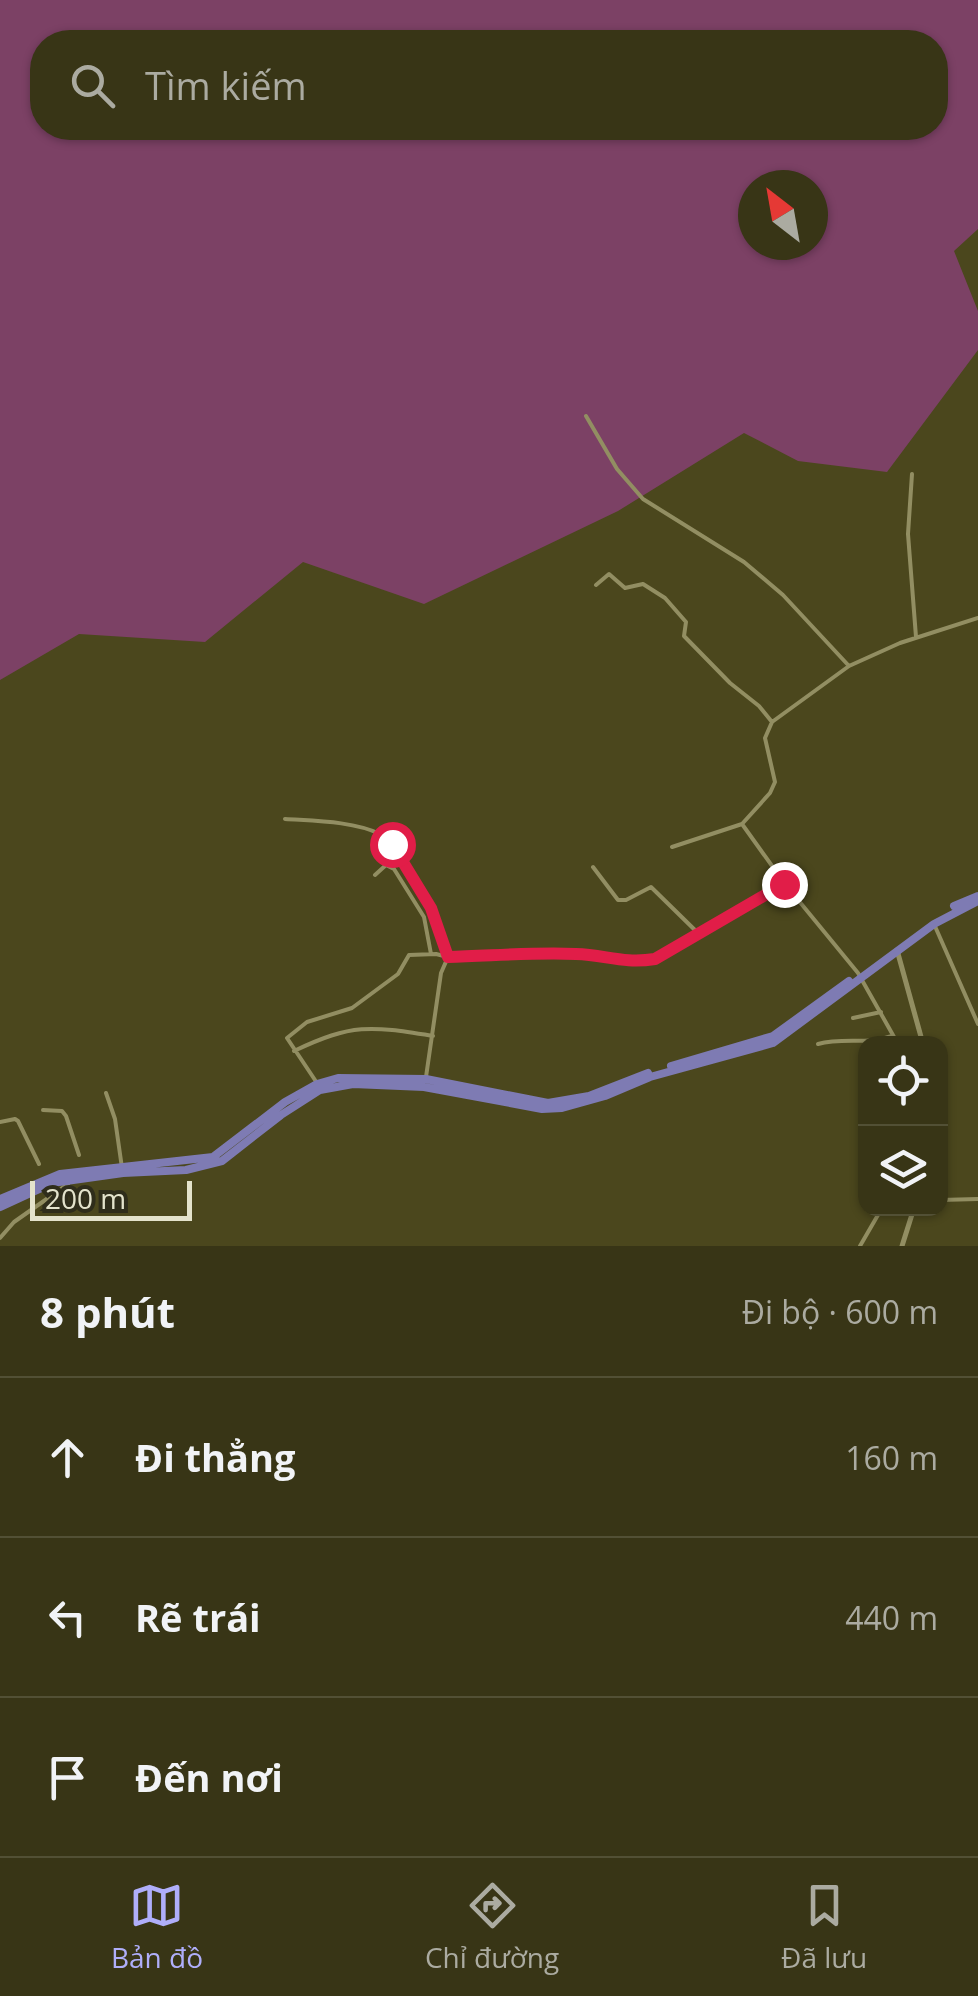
<!DOCTYPE html>
<html lang="vi">
<head>
<meta charset="utf-8">
<style>
  body { margin:0; font-family:"Open Sans",sans-serif; background:#3f3d1f; color:#f1f3f6 }
  .controls { position:absolute; right:30px; bottom:30px; display:grid; overflow:hidden; border-radius:20px; box-shadow:0 2px 8px #0004 }
  .controls button { width:90px; height:90px; display:grid; place-items:center; padding:0; border:0; border-bottom:2px solid #525035; background:#383516; color:#f1f3f6; font:50px sans-serif }
  .compass { position:absolute; left:738px; top:170px; width:90px; height:90px; border-radius:50%; background:#383516; box-shadow:0 2px 8px #0004; rotate:329deg }
  .scale { position:absolute; left:30px; bottom:25px; width:162px; box-sizing:border-box; padding-left:10px; border:5px solid #e4e3cc; border-top:0; font-size:28px; line-height:35px; white-space:nowrap; color:#e4e3cc; -webkit-text-stroke:8px #2f2d1b; paint-order:stroke }
  .stop { position:absolute; width:30px; height:30px; margin:-22px; border:8px solid #e11d48; border-radius:50%; background:#fff }
  .stop.end { background:#e11d48; border-color:#fff; box-shadow:0 2px 10px #0008 }
  .list { margin:0; padding:0; list-style:none }
  h2 { display:flex; justify-content:space-between; align-items:center; height:130px; margin:0; padding:0 40px; font-size:42px }
  h2 small { font-size:32px; font-weight:400; color:#ababa1 }
  .list li { display:grid; grid-template-columns:65px 1fr auto; gap:30px; align-items:center; box-sizing:border-box; height:160px; padding:0 40px; border-top:2px solid #525035 }
  .list b { display:block; font-size:38px; white-space:nowrap }
  .list em { font-size:32px; font-style:normal; color:#ababa1 }
  .icon { flex:none; width:55px; height:55px; fill:none; stroke:currentColor; stroke-width:2; stroke-linecap:round; stroke-linejoin:round }
  .map { position:relative; flex:none; width:978px; height:1246px; overflow:hidden }
  .search { position:absolute; background:#383516; box-shadow:0 2px 8px #0004; left:30px; right:30px; top:30px; height:110px; display:flex; align-items:center; gap:25px; box-sizing:border-box; padding:0 35px; border-radius:40px; color:#ababa1; font-size:38px }
  .sheet { height:610px; background:#383516 }
  nav { display:flex; justify-content:space-around; align-items:center; box-sizing:border-box; height:140px; border-top:2px solid #525035; background:#383516; font-size:28px; color:#ababa1 }
  nav a { display:grid; justify-items:center; gap:5px }
  nav .on { color:#afaefa }
  .map>svg:first-child { display:block }
  .green { fill:#7c4165; fill-rule:evenodd }
  .lines { fill:none; stroke-linecap:round; stroke-linejoin:round }
  .minor { stroke:#928e62; stroke-width:4 }
  .tertiary { stroke:#928e62; stroke-width:5 }
  .trunk { stroke:#7e7bb3; stroke-width:8 }
  .route { stroke:#e11d48; stroke-width:12 }
</style>
</head>
<body>
<div class="map">
<svg width="978" height="1246" viewBox="0 0 978 1246">
  <rect width="100%" height="100%" fill="#4b471d"/>
  <!-- green -->
  <path class="green" d="M 0,0 L 978,0 L 978,229 L 954,251 L 978,311 L 978,350 L 887,472 L 798,461 L 744,433 L 618,511 L 424,604 L 303,562 L 205,642 L 79,634 L 0,680 ZM 42,42 L 936,42 L 936,128 L 42,128 ZM 753,185 L 813,185 L 813,245 L 753,245 Z"/>
  <g class="lines">
    <!-- minor -->
    <path class="minor" d="M 586,416 L 617,469 L 643,499 L 744,562 L 783,595 L 849,666
      M 912,474 L 908,534 L 916,637
      M 596,585 L 609,574 L 625,588 L 643,584 L 665,598 L 686,622 L 684,636 L 730,683 L 759,706 L 772,722
      M 285,819 C 314,821 353,821 380,834 C 405,845 444,929 448,957 L 441,973 L 426,1077
      M 672,847 L 742,824
      M 593,867 L 618,900 L 626,900 L 651,887 L 699,934
      M 375,875 L 386,865 L 394,869 L 424,917 L 431,954
      M 934,924 L 978,1024
      M 853,1018 L 881,1012
      M 818,1044 C 843,1037 867,1045 892,1036
      M 898,1044 L 858,973 L 785,884 L 742,824 L 770,793 L 775,782 L 765,738 L 772,722 L 849,666 L 900,643 L 978,618
      M 294,1051 C 353,1023 370,1026 433,1036
      M 317,1083 L 287,1038 L 307,1022 L 352,1008 L 398,974 L 409,955 L 436,954 L 448,957 C 491,956 533,952 576,954 C 607,955 622,964 655,959 L 785,884
      M 106,1093 L 115,1119 L 122,1168
      M 43,1110 L 62,1111 L 66,1116 L 79,1155
      M 0,1122 L 15,1119 L 18,1121 L 39,1164
      M 940,1200 L 978,1199
      M 0,1238 L 14,1222 L 68,1184
      M 860,1246 L 882,1208"/>
    <!-- tertiary -->
    <path class="tertiary" d="M 897,950 L 923,1044
      M 902,1246 L 914,1208"/>
    <!-- trunk -->
    <path class="trunk" d="M 954,906 L 978,896
      M 671,1066 L 773,1036 L 849,981
      M 0,1199 L 60,1174 L 213,1157 L 285,1102 L 317,1084 L 338,1078 L 426,1079 L 548,1103 L 589,1096 L 648,1073
      M 0,1207 L 52,1183 L 123,1173 L 186,1170 L 222,1161 L 281,1115 L 320,1090 L 353,1084 L 424,1087 L 542,1109 L 562,1108 L 605,1096 L 650,1077 L 773,1043 L 934,924 L 978,901"/>
  </g>
  <g class="lines">
    <!-- route -->
    <path class="route" d="M 392,844 L 431,908 L 448,957 C 491,956 533,952 576,954 C 606,955 623,964 655,959 L 784,884"/>
  </g>
</svg>
<div class="controls">
<button><svg class="icon" aria-label="locate" viewBox="0 0 24 24"><circle cx="12" cy="12" r="6"/><path d="M12 2v4M12 18v4M2 12h4M18 12h4"/></svg></button>
<button><svg class="icon" aria-label="layers" viewBox="0 0 24 24"><path d="M12 4l9 5-9 5-9-5zM3 14l9 5 9-5"/></svg></button>
</div>
<svg class="compass" viewBox="-18 -18 36 36"><path d="M0-13l5 13h-10z" fill="#e53935"/><path d="M0 13l5-13h-10z" fill="#ababa1"/></svg>
<div class="scale">200 m</div>
<div class="stop" style="left:392px;top:844px"></div>
<div class="stop end" style="left:784px;top:884px"></div>
<div class="search"><svg class="icon" aria-label="search" viewBox="0 0 24 24"><circle cx="10" cy="10" r="6"/><path d="M15 15l6 6"/></svg>Tìm kiếm</div>
</div>
<section class="sheet">
<h2>8 phút<small>Đi bộ · 600 m</small></h2>
<ul class="list">
<li><svg class="icon" aria-label="ahead" viewBox="0 0 24 24"><path d="M12 20V5M6 11l6-6 6 6"/></svg><div><b>Đi thẳng</b></div><em>160 m</em></li>
<li><svg class="icon" aria-label="left" viewBox="0 0 24 24"><path d="M17 20v-9H6M10 6l-5 5 5 5"/></svg><div><b>Rẽ trái</b></div><em>440 m</em></li>
<li><svg class="icon" aria-label="arrive" viewBox="0 0 24 24"><path d="M6 21V4h12l-3 4 3 4H6"/></svg><div><b>Đến nơi</b></div></li>
</ul>
</section>
<nav>
<a class="on"><svg class="icon" aria-label="map" viewBox="0 0 24 24"><path d="M3 6l6-2 6 2 6-2v14l-6 2-6-2-6 2zM9 4v14M15 6v14"/></svg>Bản đồ</a>
<a><svg class="icon" aria-label="directions" viewBox="0 0 24 24"><path d="M12 3l9 9-9 9-9-9zM9 14v-3h6M13 9l2 2-2 2"/></svg>Chỉ đường</a>
<a><svg class="icon" aria-label="saved" viewBox="0 0 24 24"><path d="M7 4h10v16l-5-4-5 4z"/></svg>Đã lưu</a>
</nav>
</body>
</html>
